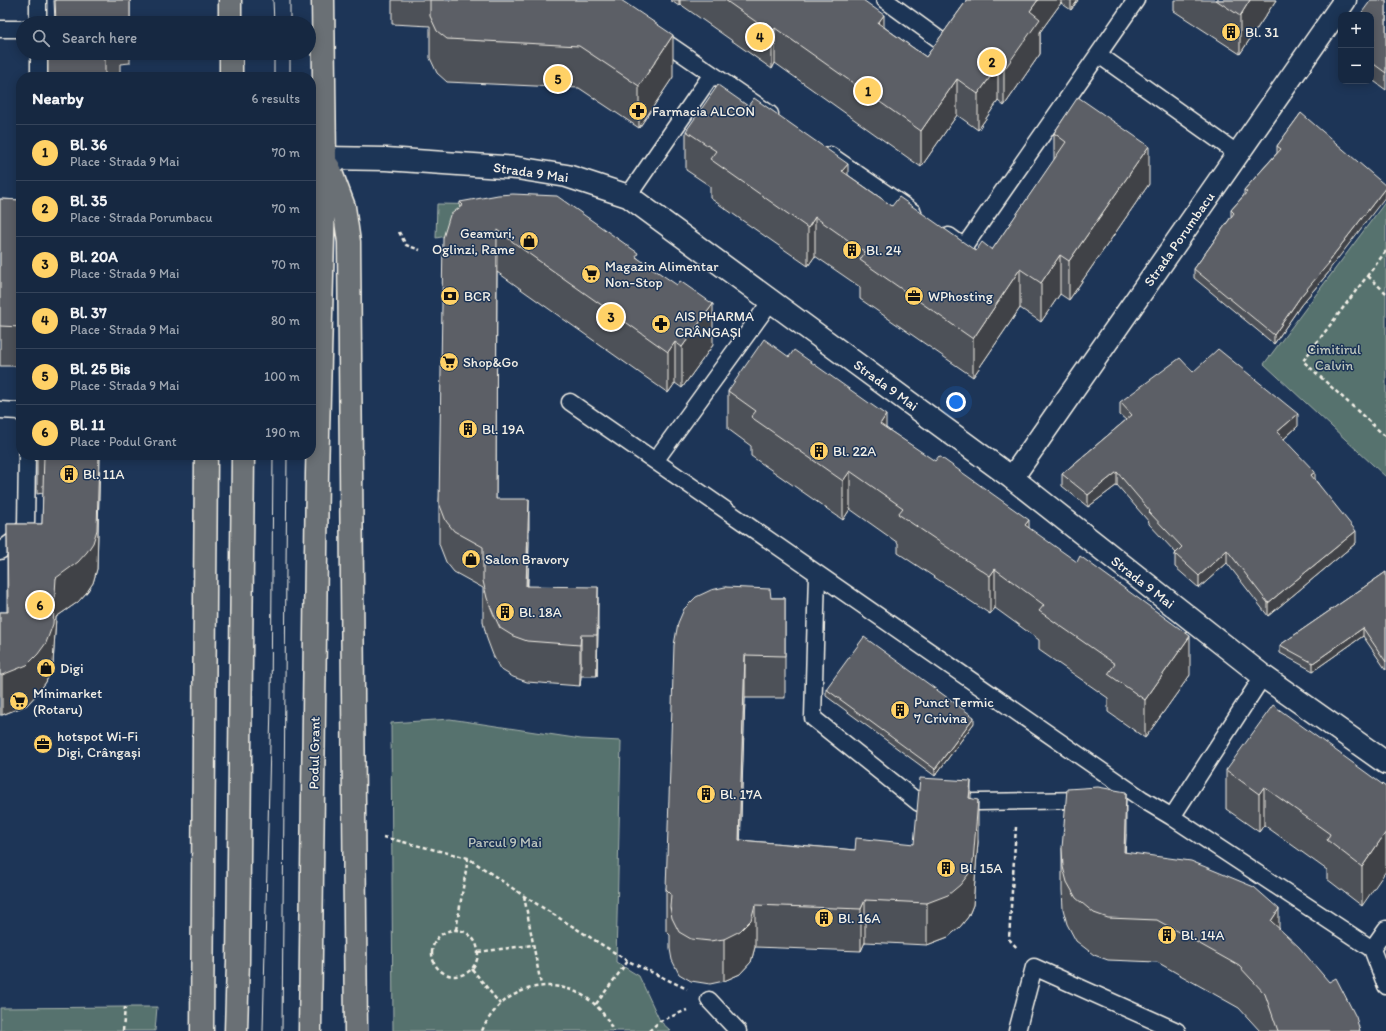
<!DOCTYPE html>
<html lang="en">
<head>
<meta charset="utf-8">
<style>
  body { margin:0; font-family:Itim,sans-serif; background:#23344c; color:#f1f3f6 }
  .controls { position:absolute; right:12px; top:12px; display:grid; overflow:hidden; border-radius:8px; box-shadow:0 2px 10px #0003 }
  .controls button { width:36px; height:36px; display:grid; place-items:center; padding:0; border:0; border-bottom:1px solid #35445a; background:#162841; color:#f1f3f6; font:20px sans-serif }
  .you { position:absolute; left:956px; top:402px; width:14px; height:14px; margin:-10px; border:3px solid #fff; border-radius:50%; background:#1a73e8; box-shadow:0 0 0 6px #1a73e833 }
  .badge { display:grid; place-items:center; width:26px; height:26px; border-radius:50%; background:#ffd166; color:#111; font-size:13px; font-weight:700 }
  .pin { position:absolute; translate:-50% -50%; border:2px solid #fff; box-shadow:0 1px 4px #0006 }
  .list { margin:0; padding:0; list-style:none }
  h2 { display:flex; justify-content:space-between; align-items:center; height:52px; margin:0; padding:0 16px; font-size:17px }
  h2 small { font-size:13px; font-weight:400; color:#9ea6b1 }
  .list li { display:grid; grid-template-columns:26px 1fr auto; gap:12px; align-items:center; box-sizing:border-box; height:56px; padding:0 16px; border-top:1px solid #35445a }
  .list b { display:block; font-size:15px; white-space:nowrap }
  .list p { margin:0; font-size:13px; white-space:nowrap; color:#9ea6b1 }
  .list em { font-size:13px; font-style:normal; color:#9ea6b1 }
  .icon { flex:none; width:22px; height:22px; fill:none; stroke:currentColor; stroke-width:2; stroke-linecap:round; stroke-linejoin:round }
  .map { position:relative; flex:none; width:1386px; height:1031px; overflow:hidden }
  .search { position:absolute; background:#162841; box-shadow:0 2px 10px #0003; left:16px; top:16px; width:300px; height:44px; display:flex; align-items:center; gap:10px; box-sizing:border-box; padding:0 14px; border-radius:22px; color:#9ea6b1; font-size:15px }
  .panel { position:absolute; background:#162841; box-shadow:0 2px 10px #0003; left:16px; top:72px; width:300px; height:388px; border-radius:16px }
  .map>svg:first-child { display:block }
  .green { fill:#56726e; stroke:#a5b2ab }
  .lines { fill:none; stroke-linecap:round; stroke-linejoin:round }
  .service-casing { stroke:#f4f1e8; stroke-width:19 }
  .minor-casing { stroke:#f4f1e8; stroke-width:25 }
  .primary-casing { stroke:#f4f1e8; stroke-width:25 }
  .path { stroke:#f4f1e8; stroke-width:2.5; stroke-dasharray:4 3; stroke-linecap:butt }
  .service { stroke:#1d3557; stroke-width:16 }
  .minor { stroke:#1d3557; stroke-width:22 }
  .primary { stroke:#6a7074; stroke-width:22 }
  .tram { stroke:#f4f1e8; stroke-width:1 }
  .wall { fill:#4e5158; stroke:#f4f1e8 }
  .shaded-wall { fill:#404247; stroke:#f4f1e8 }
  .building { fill:#5b5e66; stroke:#f4f1e8 }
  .labels { text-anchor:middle; stroke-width:3; stroke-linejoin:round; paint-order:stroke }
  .poi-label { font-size:14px; fill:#f4f1e8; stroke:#1d3557; text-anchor:start }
  .street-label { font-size:14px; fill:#f4f1e8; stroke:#1d3557 }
  .park-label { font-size:14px; fill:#bdc5bd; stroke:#1d3557 }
</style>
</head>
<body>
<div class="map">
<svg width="1386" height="1031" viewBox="0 0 1386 1031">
  <rect width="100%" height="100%" fill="#1d3557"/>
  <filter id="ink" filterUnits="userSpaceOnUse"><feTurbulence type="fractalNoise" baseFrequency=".025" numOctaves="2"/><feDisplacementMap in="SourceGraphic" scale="8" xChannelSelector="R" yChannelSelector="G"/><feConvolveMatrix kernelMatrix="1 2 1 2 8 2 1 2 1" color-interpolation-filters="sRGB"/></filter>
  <g filter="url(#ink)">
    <!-- green -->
    <path class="green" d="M 1386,201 L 1386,477 L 1264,364 Z
      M 437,204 L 505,205 L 447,236 L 436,238 Z
      M 450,719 L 581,739 L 621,741 L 616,962 L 639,976 L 660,1021 L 671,1031 L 393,1031 L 391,723 Z
      M 125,1007 L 157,1007 L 155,1031 L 0,1031 L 0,1008 Z"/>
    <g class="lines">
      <defs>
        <path id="service" d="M 38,0 L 38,23
          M 885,0 L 944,43
          M 0,29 L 23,29
          M 655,35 L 770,114
          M 39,53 L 39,77
          M 1099,55 L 1238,154
          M 830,155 L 913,212
          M 628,196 L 712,74
          M 949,236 L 964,247 L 1136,0
          M 570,402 L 1142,799 L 1172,817 L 1372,949 L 1386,929
          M 0,410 L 19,411 L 21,413
          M 655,461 L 771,301
          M 0,551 L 13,541 L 26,526 L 27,455
          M 817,574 L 813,718 L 919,803 L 1088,800
          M 1172,817 L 1263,676
          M 1372,949 L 1386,986
          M 709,1000 L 738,1031
          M 1017,1031 L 1034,967 L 1177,1031"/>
        <path id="minor" d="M 325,158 L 386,159 L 517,168 L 567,176 L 628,196 L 1012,478 L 1263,676 L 1386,763
          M 1012,478 L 1345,0"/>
        <path id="primary" d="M 230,0 L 230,23
          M 231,53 L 231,77
          M 329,167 L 344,207 L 349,242 L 356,1031
          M 202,1031 L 206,455
          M 236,1031 L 238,961 L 243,455
          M 310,1031 L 317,474 L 325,158 L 323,0"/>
      </defs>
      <!-- service casing -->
      <use href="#service" class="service-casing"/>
      <!-- minor casing -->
      <use href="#minor" class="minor-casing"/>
      <!-- primary casing -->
      <use href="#primary" class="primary-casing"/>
      <!-- path -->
      <path class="path" d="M 399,232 L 406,245 L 420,250
        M 1386,251 L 1303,361 L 1386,437
        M 1368,276 L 1386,293
        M 1016,827 L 1009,939 L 1018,949
        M 383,837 L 468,858 L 524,896 L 628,961 L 687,989
        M 524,896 L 541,985
        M432 953a23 23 0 1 1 46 0a23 23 0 1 1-46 0Z
        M 456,930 L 468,858
        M 478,952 L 533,945
        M 472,969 L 500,1004
        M 596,1004 L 628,961
        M 123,1031 L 125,1007
        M 482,1031 C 508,971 588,971 613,1031
        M 649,1031 L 660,1021 L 687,1010"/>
      <!-- service -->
      <use href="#service" class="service"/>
      <!-- minor -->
      <use href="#minor" class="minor"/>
      <!-- primary -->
      <use href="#primary" class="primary"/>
      <!-- tram -->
      <path class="tram" d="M 273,0 L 274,23
        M 290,0 L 290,23
        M 274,53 L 274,77
        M 290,77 L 290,53
        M 263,1031 L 271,704 L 273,455
        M 282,1031 L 287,455"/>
    </g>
    <!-- wall -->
    <path class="wall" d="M 54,0 L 130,0 L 130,23 L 55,23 Z
      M 392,0 L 621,0 L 673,77 L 639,128 L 579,88 L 447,82 L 437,73 L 430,58 L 430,26 L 392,24 Z
      M 670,0 L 863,0 L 884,27 L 926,57 L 967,0 L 1078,0 L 1071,10 L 1061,3 L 1040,32 L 1040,54 L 1004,106 L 998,101 L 978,130 L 957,115 L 921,167 L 775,63 L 772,69 L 680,4 L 679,6 Z
      M 1174,0 L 1276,0 L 1240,54 L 1174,11 Z
      M 1386,0 L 1386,90 L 1371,79 L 1371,15 Z
      M 55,53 L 130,53 L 130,63 L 120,64 L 120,77 L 48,77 L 55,57 Z
      M 1301,113 L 1329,272 L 1301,305 L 1274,344 L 1194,278 L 1194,269 L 1231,217 L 1231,210 L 1244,195 L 1244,190 L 1277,153 L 1277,146 Z
      M 686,131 L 848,175 L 892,206 L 976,251 L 992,250 L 1054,160 L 1054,133 L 1149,184 L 1069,300 L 1060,294 L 1041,322 L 1020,308 L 973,377 L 860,299 L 860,287 L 815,256 L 808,266 L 710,198 L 710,186 L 686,170 Z
      M 0,199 L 21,200 L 21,366 L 0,366 Z
      M 460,202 L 638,258 L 713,345 L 682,388 L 675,383 L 668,393 L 525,292 L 497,272 L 496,499 L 529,541 L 528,586 L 598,628 L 597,676 L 581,676 L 580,686 L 527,682 L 513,677 L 500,669 L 493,655 L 487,639 L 483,622 L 483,588 L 454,572 L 446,562 L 439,544 L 439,503 Z
      M 1193,372 L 1298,426 L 1284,439 L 1315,479 L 1356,543 L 1268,616 L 1227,563 L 1199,588 L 1175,567 L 1175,554 L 1176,553 L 1149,524 L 1149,522 L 1117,485 L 1088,507 L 1062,486 L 1062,474 L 1126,420 L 1120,415 L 1120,402 Z
      M 728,391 L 886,428 L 1029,528 L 1190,675 L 1145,738 L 1108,712 L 1108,698 L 1039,650 L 1039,640 L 995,608 L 990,614 L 898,553 L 898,543 L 850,509 L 843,520 L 751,456 L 751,446 L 728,429 Z
      M 37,455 L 100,455 L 97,569 L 93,583 L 87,592 L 78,602 L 56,617 L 53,664 L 46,682 L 38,693 L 27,705 L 2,715 L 0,715 L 0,612 L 7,612 L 7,524 L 42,524 L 43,493 L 37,494 Z
      M 1386,572 L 1386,670 L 1363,636 L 1313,671 L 1280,653 L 1280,645 Z
      M 725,587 L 771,598 L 785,598 L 785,698 L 745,698 L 740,840 L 855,850 L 914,844 L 971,798 L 978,842 L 973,905 L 968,917 L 960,927 L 948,937 L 927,945 L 865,942 L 861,951 L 755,947 L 751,962 L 740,974 L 724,981 L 710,984 L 691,981 L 679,974 L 672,960 L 670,949 L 670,935 L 666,931 L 666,889 Z
      M 826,689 L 974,723 L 935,776 L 826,696 Z
      M 1226,770 L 1386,787 L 1362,906 L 1327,879 L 1327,870 L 1264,825 L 1259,832 L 1226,809 Z
      M 1126,834 L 1125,852 L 1279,928 L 1360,1031 L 1260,1031 L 1239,1008 L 1157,962 L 1108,960 L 1094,955 L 1076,941 L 1067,924 L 1063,909 L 1062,890 L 1062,848 Z"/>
    <!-- shaded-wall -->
    <path class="shaded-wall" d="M 679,0 L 680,0 L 680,4 L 679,6 Z
      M 1038,0 L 1061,0 L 1061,3 L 1040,32 L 1040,54 L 1004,106 L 1004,70 L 1030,11 Z
      M 1071,0 L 1078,0 L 1071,10 Z
      M 1250,0 L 1276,0 L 1240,54 L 1240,16 Z
      M 884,15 L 884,50 L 878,23 Z
      M 775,28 L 775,63 L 772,69 L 772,33 Z
      M 673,35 L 673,77 L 639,128 L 639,86 Z
      M 998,66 L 998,101 L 978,130 L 978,94 Z
      M 957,79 L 957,115 L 921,167 L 921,131 Z
      M 1149,146 L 1149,184 L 1069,300 L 1069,261 Z
      M 848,164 L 848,202 L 842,171 Z
      M 1386,187 L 1386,196 L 1329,270 L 1329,272 L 1301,305 L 1274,344 L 1274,335 L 1301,296 L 1328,262 Z
      M 815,217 L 815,256 L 808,266 L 808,228 Z
      M 1060,255 L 1060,294 L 1041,322 L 1041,283 Z
      M 1020,269 L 1020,308 L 973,377 L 973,339 Z
      M 713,304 L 713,345 L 682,388 L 682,347 Z
      M 675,342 L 675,383 L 668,393 L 668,352 Z
      M 1298,414 L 1298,426 L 1277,445 L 1277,432 Z
      M 886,415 L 886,453 L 880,424 Z
      M 99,455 L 100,455 L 97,569 L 93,583 L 87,592 L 78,602 L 56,617 L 53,664 L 46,682 L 38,693 L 27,705 L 2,715 L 2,675 L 56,578 Z
      M 850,471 L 850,509 L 843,520 L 843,481 Z
      M 1117,472 L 1117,485 L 1088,507 L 1088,495 Z
      M 1315,472 L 1315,484 L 1311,475 Z
      M 529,499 L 529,541 L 526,627 L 526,586 Z
      M 1029,520 L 1029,558 L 1025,525 Z
      M 1356,531 L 1356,543 L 1268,616 L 1268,603 Z
      M 1227,550 L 1227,563 L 1199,588 L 1199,576 Z
      M 995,569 L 995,608 L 990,614 L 990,576 Z
      M 598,587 L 598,628 L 597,676 L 597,635 Z
      M 1363,628 L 1363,636 L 1313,671 L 1313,663 Z
      M 581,635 L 581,676 L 580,686 L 580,645 Z
      M 1190,636 L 1190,675 L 1145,738 L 1145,700 Z
      M 745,655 L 745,698 L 739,882 L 739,840 Z
      M 974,717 L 974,723 L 935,776 L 935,769 Z
      M 971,781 L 971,823 L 969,798 Z
      M 1264,787 L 1264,825 L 1259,832 L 1259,794 Z
      M 1126,792 L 1126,834 L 1124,894 L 1124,852 Z
      M 978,800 L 978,842 L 973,905 L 968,917 L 960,927 L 948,937 L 927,945 L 927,903 Z
      M 1386,832 L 1386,871 L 1362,906 L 1362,867 Z
      M 865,900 L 865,942 L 861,951 L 861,909 Z
      M 755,905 L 755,947 L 751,962 L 740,974 L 724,981 L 724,939 Z
      M 1279,909 L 1279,952 L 1271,921 Z"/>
    <!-- building -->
    <path class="building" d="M 55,0 L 130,0 L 130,22 L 119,23 L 56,23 Z
      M 430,0 L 621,0 L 673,35 L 639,86 L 579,46 L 447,39 L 437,31 L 430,16 Z
      M 725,0 L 863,0 L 884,15 L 878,23 L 926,57 L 967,0 L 1038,0 L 1030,11 L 1040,19 L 1004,70 L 998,66 L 978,94 L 957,79 L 921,131 L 775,28 L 772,33 Z
      M 1216,0 L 1250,0 L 1240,16 Z
      M 1371,0 L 1386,0 L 1386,73 L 1371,62 L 1371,43 L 1374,38 L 1371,36 L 1371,15 L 1360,15 Z
      M 56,53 L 120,53 L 120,55 L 105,55 L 105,77 L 48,77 L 48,57 L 56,57 Z
      M 718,85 L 748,106 L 754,98 L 848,164 L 842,171 L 892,206 L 899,197 L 976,251 L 982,242 L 992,250 L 1066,142 L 1054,133 L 1078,97 L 1149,146 L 1069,261 L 1060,255 L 1041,283 L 1020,269 L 973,339 L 860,260 L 865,252 L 815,217 L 808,228 L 710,159 L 716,151 L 686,131 Z
      M 1301,113 L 1386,186 L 1386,187 L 1328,262 L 1329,263 L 1301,296 L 1274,335 L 1194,269 L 1234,213 L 1231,210 L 1247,192 L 1244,190 L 1281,149 L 1277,146 Z
      M 513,194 L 557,196 L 638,253 L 636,257 L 677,285 L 680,281 L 713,304 L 682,347 L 675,342 L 668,352 L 525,251 L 497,230 L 496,499 L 529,499 L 526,586 L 598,587 L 597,635 L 581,635 L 580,645 L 527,641 L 513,636 L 500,628 L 493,613 L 487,598 L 483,581 L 483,547 L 454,531 L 446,521 L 439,503 L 443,238 L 450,215 L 463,205 L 460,202 L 498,195 Z
      M 0,199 L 21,200 L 21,327 L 0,326 Z
      M 764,339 L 789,357 L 794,350 L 886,415 L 880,424 L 935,461 L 939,456 L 1029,520 L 1025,525 L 1077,562 L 1080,556 L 1190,636 L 1145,700 L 1108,674 L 1115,664 L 1039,611 L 1044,605 L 995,569 L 990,576 L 898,514 L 903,508 L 850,471 L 843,481 L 751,417 L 756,411 L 728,391 Z
      M 1218,349 L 1298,414 L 1277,432 L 1315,472 L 1311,475 L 1356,531 L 1268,603 L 1227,550 L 1199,576 L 1175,554 L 1182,547 L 1149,512 L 1150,511 L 1117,472 L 1088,495 L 1062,474 L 1132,415 L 1120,402 L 1180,358 L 1193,372 Z
      M 44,455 L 99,455 L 97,530 L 93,543 L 87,552 L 78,562 L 56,578 L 53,624 L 46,643 L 38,654 L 27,665 L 2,675 L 0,675 L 0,612 L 8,612 L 7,524 L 42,524 Z
      M 1386,572 L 1386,662 L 1363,628 L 1313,663 L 1280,645 Z
      M 725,587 L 770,589 L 771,598 L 785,598 L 785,656 L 745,655 L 739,840 L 855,850 L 856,838 L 914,844 L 920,778 L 971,781 L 969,798 L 978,800 L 973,862 L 968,875 L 960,885 L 948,895 L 927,903 L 865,900 L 861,909 L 755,905 L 751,920 L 740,931 L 724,939 L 710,941 L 691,939 L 679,932 L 672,918 L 670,907 L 671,894 L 666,889 L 674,645 L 678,623 L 684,609 L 696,597 L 711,590 Z
      M 864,637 L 974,717 L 935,769 L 826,689 Z
      M 1273,705 L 1386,787 L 1386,832 L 1362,867 L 1327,840 L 1330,834 L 1264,787 L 1259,794 L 1226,770 Z
      M 1098,787 L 1126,792 L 1124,852 L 1191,861 L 1254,887 L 1279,909 L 1271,921 L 1299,947 L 1329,982 L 1336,978 L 1356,1017 L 1360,1031 L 1278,1031 L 1265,994 L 1239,966 L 1157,920 L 1108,918 L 1094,913 L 1076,898 L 1067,882 L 1063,867 L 1062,848 L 1067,789 Z"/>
  </g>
  <!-- icons -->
  <defs>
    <symbol id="building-disc" viewBox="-11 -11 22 22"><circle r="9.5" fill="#ffd166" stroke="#1d3557"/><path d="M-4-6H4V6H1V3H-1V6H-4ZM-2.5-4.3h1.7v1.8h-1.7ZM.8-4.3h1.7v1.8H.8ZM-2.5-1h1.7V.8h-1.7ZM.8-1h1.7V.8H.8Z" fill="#111"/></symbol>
    <symbol id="pharmacy-disc" viewBox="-11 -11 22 22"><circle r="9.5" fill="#ffd166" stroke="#1d3557"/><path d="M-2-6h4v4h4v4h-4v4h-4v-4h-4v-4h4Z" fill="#111"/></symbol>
    <symbol id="shop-disc" viewBox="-11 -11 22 22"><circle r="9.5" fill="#ffd166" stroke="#1d3557"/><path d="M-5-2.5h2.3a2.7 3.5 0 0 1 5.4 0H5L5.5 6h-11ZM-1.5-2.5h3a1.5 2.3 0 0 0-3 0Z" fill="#111"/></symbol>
    <symbol id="supermarket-disc" viewBox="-11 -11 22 22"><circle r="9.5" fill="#ffd166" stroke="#1d3557"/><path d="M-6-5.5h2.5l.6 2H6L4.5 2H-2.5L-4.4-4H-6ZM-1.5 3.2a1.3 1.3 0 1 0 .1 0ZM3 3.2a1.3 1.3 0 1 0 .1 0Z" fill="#111"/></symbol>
    <symbol id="bank-disc" viewBox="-11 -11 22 22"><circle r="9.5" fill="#ffd166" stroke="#1d3557"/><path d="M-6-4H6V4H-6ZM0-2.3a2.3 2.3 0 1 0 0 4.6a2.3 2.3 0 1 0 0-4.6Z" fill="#111"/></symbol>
    <symbol id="office-disc" viewBox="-11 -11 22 22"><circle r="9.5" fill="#ffd166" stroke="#1d3557"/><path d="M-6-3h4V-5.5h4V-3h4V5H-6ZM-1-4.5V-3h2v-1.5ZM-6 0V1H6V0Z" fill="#111"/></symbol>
  </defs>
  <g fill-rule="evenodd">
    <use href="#building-disc" x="1220" y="21" width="22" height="22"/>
    <use href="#pharmacy-disc" x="627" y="100" width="22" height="22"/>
    <use href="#shop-disc" x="518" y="230" width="22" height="22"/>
    <use href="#building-disc" x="841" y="239" width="22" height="22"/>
    <use href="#supermarket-disc" x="580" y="263" width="22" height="22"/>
    <use href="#bank-disc" x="439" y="285" width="22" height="22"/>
    <use href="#office-disc" x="903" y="285" width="22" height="22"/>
    <use href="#pharmacy-disc" x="650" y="313" width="22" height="22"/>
    <use href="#supermarket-disc" x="438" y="351" width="22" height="22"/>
    <use href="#building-disc" x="457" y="418" width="22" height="22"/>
    <use href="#building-disc" x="808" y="440" width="22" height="22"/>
    <use href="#building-disc" x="58" y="463" width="22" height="22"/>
    <use href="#shop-disc" x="460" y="548" width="22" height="22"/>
    <use href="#building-disc" x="494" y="601" width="22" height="22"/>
    <use href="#shop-disc" x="35" y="657" width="22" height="22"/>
    <use href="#supermarket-disc" x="8" y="690" width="22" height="22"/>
    <use href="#building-disc" x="889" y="699" width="22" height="22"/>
    <use href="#office-disc" x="32" y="733" width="22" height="22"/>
    <use href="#building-disc" x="695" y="783" width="22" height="22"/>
    <use href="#building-disc" x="935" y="857" width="22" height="22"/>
    <use href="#building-disc" x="813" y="907" width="22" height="22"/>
    <use href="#building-disc" x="1156" y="924" width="22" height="22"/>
  </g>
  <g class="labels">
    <!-- poi labels -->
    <g class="poi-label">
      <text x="1245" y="37">Bl. 31</text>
      <text x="652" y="116">Farmacia ALCON</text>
      <text x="515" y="238" text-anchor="end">Geamuri,<tspan x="515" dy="16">Oglinzi, Rame</tspan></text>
      <text x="866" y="255">Bl. 24</text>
      <text x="605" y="271">Magazin Alimentar<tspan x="605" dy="16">Non-Stop</tspan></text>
      <text x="464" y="301">BCR</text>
      <text x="928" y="301">WPhosting</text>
      <text x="675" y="321">AIS PHARMA<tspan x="675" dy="16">CRÂNGAȘI</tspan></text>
      <text x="463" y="367">Shop&amp;Go</text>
      <text x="482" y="434">Bl. 19A</text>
      <text x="833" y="456">Bl. 22A</text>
      <text x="83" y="479">Bl. 11A</text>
      <text x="485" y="564">Salon Bravory</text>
      <text x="519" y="617">Bl. 18A</text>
      <text x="60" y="673">Digi</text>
      <text x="33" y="698">Minimarket<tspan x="33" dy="16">(Rotaru)</tspan></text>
      <text x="914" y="707">Punct Termic<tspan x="914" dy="16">7 Crivina</tspan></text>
      <text x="57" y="741">hotspot Wi-Fi<tspan x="57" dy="16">Digi, Crângași</tspan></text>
      <text x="720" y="799">Bl. 17A</text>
      <text x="960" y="873">Bl. 15A</text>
      <text x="838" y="923">Bl. 16A</text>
      <text x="1181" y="940">Bl. 14A</text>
    </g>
    <!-- street labels -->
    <g class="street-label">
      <text transform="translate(531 172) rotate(8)" y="5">Strada 9 Mai</text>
      <text transform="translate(1179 239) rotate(-55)" y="5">Strada Porumbacu</text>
      <text transform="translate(886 385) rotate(36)" y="5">Strada 9 Mai</text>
      <text transform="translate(1143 582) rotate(38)" y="5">Strada 9 Mai</text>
      <text transform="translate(314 753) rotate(-89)" y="5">Podul Grant</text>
    </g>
    <!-- park labels -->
    <g class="park-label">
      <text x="1334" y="354">Cimitirul<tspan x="1334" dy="16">Calvin</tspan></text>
      <text x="505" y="847">Parcul 9 Mai</text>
    </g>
  </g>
</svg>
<div class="controls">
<button>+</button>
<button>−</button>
</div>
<div class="you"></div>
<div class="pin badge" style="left:868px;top:91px">1</div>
<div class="pin badge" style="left:992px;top:62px">2</div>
<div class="pin badge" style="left:611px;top:317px">3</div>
<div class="pin badge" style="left:760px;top:37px">4</div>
<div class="pin badge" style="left:558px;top:79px">5</div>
<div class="pin badge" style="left:40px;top:605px">6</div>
<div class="search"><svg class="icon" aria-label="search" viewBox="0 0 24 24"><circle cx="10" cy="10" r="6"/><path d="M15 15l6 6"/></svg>Search here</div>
<section class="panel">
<h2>Nearby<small>6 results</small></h2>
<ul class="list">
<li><span class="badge">1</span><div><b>Bl. 36</b><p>Place · Strada 9 Mai</p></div><em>70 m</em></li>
<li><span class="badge">2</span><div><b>Bl. 35</b><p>Place · Strada Porumbacu</p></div><em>70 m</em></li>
<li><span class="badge">3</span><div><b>Bl. 20A</b><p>Place · Strada 9 Mai</p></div><em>70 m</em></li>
<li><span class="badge">4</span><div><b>Bl. 37</b><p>Place · Strada 9 Mai</p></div><em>80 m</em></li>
<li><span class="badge">5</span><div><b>Bl. 25 Bis</b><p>Place · Strada 9 Mai</p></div><em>100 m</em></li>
<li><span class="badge">6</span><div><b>Bl. 11</b><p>Place · Podul Grant</p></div><em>190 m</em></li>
</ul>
</section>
</div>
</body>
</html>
